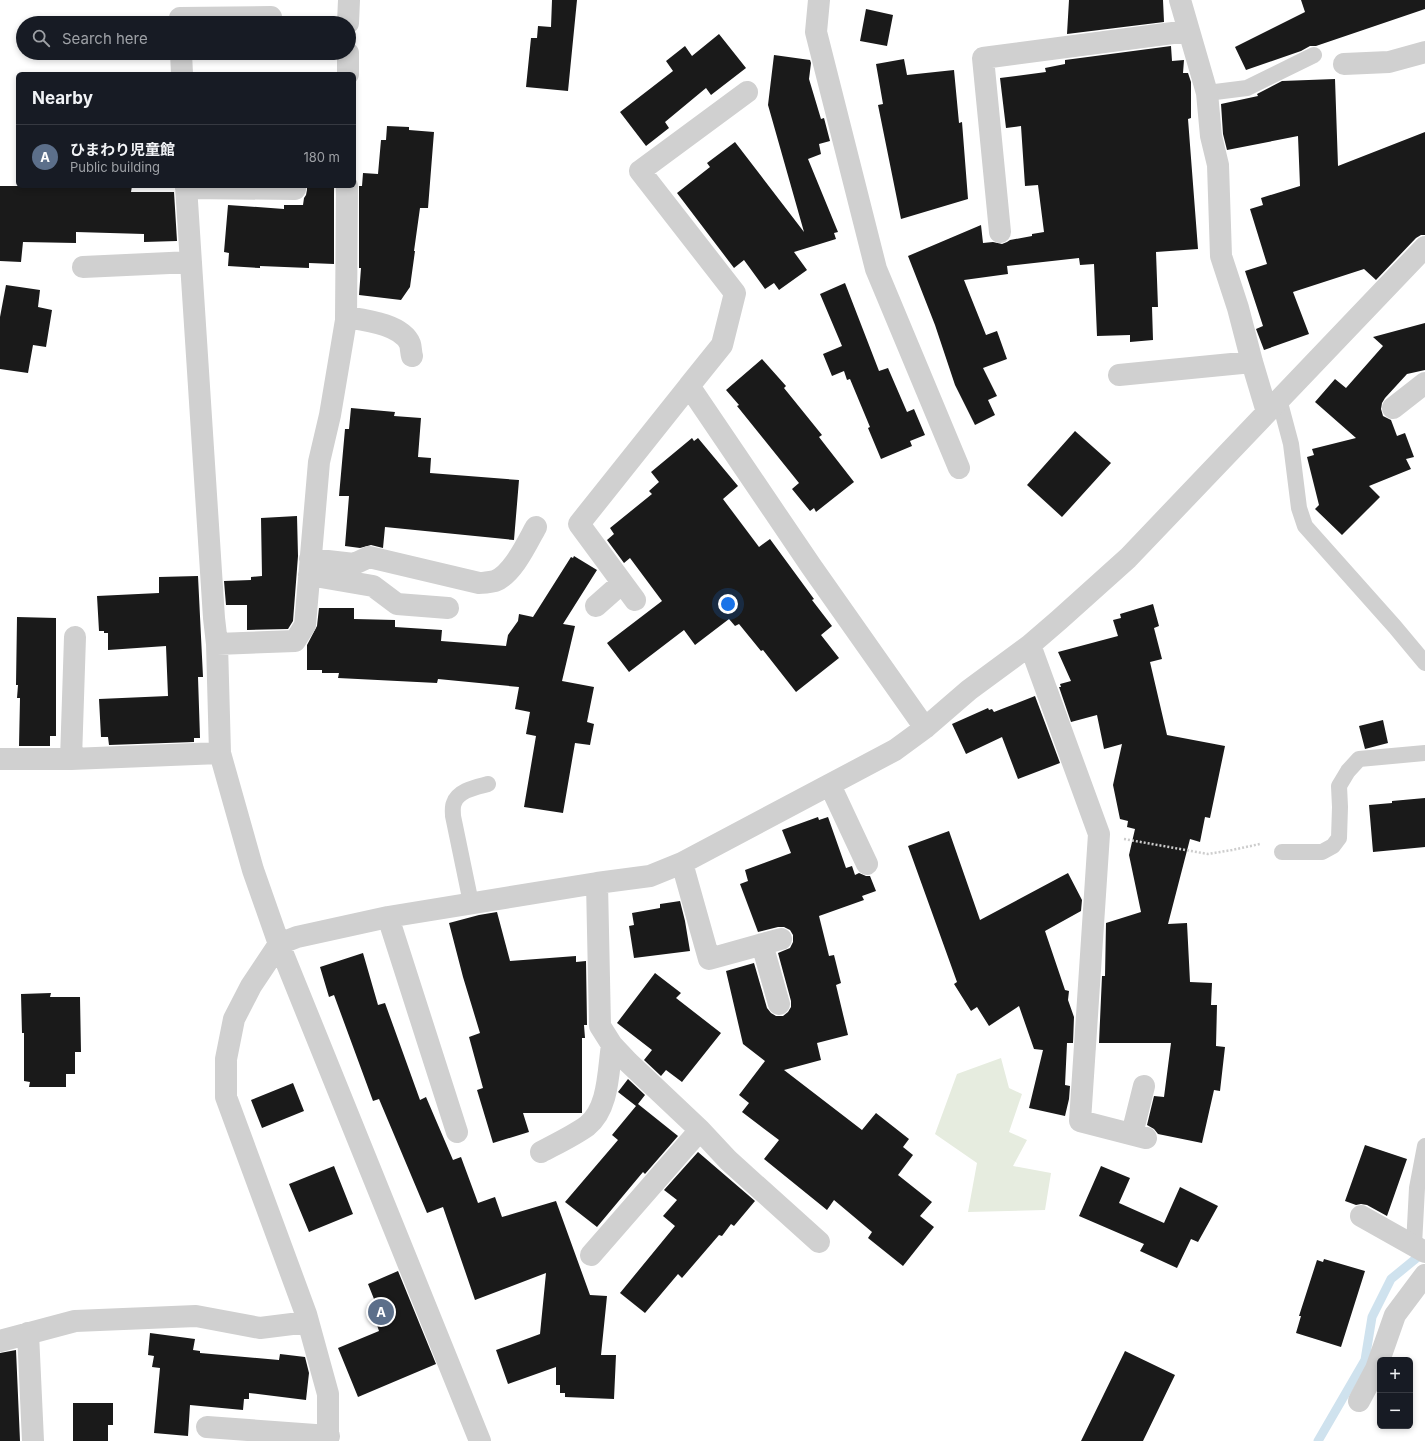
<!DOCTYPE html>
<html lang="en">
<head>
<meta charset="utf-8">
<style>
  body { margin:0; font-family:Inter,"Noto Sans JP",sans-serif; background:#242831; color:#f1f3f6 }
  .controls { position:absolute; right:12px; bottom:12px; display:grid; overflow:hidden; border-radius:6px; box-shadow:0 2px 6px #0003 }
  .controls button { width:36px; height:36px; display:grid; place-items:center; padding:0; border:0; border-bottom:1px solid #363941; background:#171b24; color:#f1f3f6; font:20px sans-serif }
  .you { position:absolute; left:728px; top:604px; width:14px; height:14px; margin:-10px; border:3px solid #fff; border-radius:50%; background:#1a73e8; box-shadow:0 0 0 6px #1a73e833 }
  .badge { display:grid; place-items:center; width:26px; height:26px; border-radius:50%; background:#db2777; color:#fff; font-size:13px; font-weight:700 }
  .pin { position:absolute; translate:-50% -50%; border:2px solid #fff; box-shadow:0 1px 4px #0006 }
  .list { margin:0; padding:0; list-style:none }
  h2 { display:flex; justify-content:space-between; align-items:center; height:52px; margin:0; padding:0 16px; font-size:17px }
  h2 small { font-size:13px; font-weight:400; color:#9ea1a6 }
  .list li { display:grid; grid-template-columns:26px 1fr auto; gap:12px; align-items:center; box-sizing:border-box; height:64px; padding:0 16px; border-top:1px solid #363941 }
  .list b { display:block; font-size:15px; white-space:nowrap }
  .list p { margin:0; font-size:13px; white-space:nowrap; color:#9ea1a6 }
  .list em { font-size:13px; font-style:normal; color:#9ea1a6 }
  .icon { flex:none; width:22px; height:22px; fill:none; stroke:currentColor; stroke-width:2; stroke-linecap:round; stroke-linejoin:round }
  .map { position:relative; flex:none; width:1425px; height:1441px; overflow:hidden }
  .search { position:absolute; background:#171b24; box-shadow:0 2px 6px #0003; left:16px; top:16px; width:340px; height:44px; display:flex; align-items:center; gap:10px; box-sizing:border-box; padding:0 14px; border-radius:22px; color:#9ea1a6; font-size:15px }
  .panel { position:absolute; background:#171b24; box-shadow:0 2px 6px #0003; left:16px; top:72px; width:340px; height:116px; border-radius:6px }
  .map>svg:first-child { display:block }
  .green { fill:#e6ecdf }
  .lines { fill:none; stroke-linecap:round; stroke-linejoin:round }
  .stream { stroke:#cfe2ee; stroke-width:9 }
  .building { fill:#1a1a1a }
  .path { stroke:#cdcdcd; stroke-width:2.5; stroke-dasharray:2 2; stroke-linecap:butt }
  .lane { stroke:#d0d0d0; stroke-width:16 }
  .street { stroke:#d0d0d0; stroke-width:22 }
</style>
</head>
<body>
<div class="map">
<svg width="1425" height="1441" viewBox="0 0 1425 1441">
  <rect width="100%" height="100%" fill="#fff"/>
  <!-- green -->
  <path class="green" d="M 1001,1058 L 1009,1088 L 1022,1094 L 1009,1132 L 1027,1140 L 1013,1166 L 1051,1173 L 1045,1210 L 968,1212 L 977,1163 L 935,1134 L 957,1074 Z"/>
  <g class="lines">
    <!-- stream -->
    <path class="stream" d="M 1318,1441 L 1365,1360 L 1372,1317 L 1391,1279 L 1424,1252"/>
  </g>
  <!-- building -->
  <path class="building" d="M 552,0 L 577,0 L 568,91 L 526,87 L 531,38 L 537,38 L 538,26 L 551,27 Z
    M 1069,0 L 1163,0 L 1164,22 L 1067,34 Z
    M 1301,0 L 1425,0 L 1425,9 L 1316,46 L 1310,46 L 1301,51 L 1246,70 L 1235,47 L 1305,12 Z
    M 866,9 L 893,15 L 887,46 L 860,41 Z
    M 719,34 L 746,68 L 711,95 L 706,88 L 665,122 L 669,128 L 646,146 L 620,112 L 673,71 L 666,61 L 685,46 L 692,56 Z
    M 1171,46 L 1172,61 L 1184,60 L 1183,73 L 1188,73 L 1191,82 L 1191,118 L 1188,119 L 1198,249 L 1156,252 L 1158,307 L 1152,307 L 1153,340 L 1130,342 L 1130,335 L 1097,336 L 1094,264 L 1080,265 L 1079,258 L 1007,266 L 1008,274 L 964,280 L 986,335 L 997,331 L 1007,359 L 983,368 L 997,396 L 988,400 L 995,415 L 975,425 L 955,385 L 935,325 L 908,256 L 981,225 L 983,243 L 993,242 L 1002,244 L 1007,242 L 1010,240 L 1032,236 L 1032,234 L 1044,232 L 1038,185 L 1025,186 L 1021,126 L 1006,128 L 1000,78 L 1046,72 L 1045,68 L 1065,64 L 1065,60 Z
    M 774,55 L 810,60 L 811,63 L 809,79 L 821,119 L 824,118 L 830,141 L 819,144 L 821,154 L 808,159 L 838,232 L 834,233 L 836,239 L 794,252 L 807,270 L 779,290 L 774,283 L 765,289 L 744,260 L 734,268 L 677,193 L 710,167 L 707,163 L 735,142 L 804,232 L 768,105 Z
    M 904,59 L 907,75 L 954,70 L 959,123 L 962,122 L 968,199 L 901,219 L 878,105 L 883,104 L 876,64 Z
    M 1335,79 L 1338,166 L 1425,132 L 1425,235 L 1421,235 L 1416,238 L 1376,280 L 1364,269 L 1293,292 L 1309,334 L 1264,350 L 1256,329 L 1263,326 L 1245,271 L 1267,264 L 1250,209 L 1263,205 L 1261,198 L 1300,186 L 1298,136 L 1227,150 L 1223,134 L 1221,104 L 1258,96 L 1257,94 L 1282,81 Z
    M 387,126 L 409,127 L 409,130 L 434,132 L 428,208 L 420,208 L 414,251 L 415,251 L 410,287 L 401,300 L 359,295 L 361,268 L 359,268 L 359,186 L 362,186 L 363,173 L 378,174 L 381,140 L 386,140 Z
    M 0,186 L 132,186 L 131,192 L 174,192 L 177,241 L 144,242 L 144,234 L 76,232 L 76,243 L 23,242 L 21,262 L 0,261 Z
    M 307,186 L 334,186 L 334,264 L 309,263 L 309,268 L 260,266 L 260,268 L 228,266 L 229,253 L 224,252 L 228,205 L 284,209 L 284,205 L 303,205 L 304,198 L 306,195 L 307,190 Z
    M 845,283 L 879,371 L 888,368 L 907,412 L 914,409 L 925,435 L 910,441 L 912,446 L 881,459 L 868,428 L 870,427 L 850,379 L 847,380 L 844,371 L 832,376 L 823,354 L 842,346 L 820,294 Z
    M 6,285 L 40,290 L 38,307 L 52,310 L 46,347 L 33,345 L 28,373 L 0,369 L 0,317 Z
    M 1425,323 L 1425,370 L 1407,374 L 1385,398 L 1382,403 L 1381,409 L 1383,416 L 1391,420 L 1397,436 L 1405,433 L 1414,457 L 1406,459 L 1411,469 L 1369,486 L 1380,497 L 1342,535 L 1315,509 L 1319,505 L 1307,457 L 1314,455 L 1312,449 L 1356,438 L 1315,402 L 1335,379 L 1346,388 L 1383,346 L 1373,337 Z
    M 762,359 L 786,386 L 784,388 L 822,435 L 819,437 L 854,482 L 816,512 L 814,508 L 810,511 L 792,489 L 799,483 L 737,406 L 739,405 L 726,390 Z
    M 351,408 L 395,412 L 394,416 L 421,418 L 418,457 L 431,458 L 430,473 L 519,480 L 514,540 L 385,527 L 383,548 L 371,545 L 360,548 L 345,546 L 349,496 L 339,496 L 345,429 L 349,429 Z
    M 1075,431 L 1111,463 L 1062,517 L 1027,485 Z
    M 692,438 L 694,441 L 698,438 L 738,486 L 723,499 L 759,547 L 770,539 L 814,599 L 812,600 L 832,626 L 821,635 L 839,658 L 796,692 L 763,650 L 761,651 L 739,624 L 735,626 L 729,619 L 695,645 L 684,630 L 629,672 L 607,643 L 662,601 L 630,558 L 624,563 L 607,540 L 614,534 L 610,528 L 652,494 L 649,491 L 659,482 L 651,472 Z
    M 297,516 L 298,556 L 293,621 L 288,629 L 247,630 L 247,605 L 226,605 L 224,581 L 251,580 L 251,577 L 262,576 L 261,518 Z
    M 574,556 L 597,570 L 563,624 L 575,626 L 562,681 L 594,687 L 587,722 L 594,724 L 590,745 L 575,743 L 563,813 L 524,807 L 536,736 L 526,734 L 530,712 L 515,709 L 519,687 L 438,679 L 437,683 L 338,678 L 339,673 L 322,673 L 322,670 L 307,670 L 307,645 L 317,626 L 319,608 L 354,608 L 354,619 L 395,620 L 395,627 L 442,630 L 441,641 L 506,646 L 508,635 L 518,621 L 519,614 L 533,617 L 571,557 L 573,558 Z
    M 198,576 L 203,677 L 198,677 L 200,738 L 194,738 L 194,742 L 109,745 L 108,737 L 101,737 L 99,699 L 168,696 L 166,646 L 108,650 L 108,633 L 104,633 L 104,631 L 99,631 L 97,596 L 159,593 L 159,577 Z
    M 1153,604 L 1159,626 L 1154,628 L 1162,659 L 1150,662 L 1167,735 L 1225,746 L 1210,818 L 1205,817 L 1200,842 L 1190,839 L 1168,924 L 1187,923 L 1190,982 L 1212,983 L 1211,1005 L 1217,1005 L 1216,1046 L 1225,1047 L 1220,1091 L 1214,1090 L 1202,1143 L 1158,1134 L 1154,1129 L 1147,1125 L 1154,1096 L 1164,1097 L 1171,1043 L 1099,1043 L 1102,976 L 1105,976 L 1106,923 L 1141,912 L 1129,855 L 1135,829 L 1127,827 L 1128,821 L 1120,819 L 1113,785 L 1122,744 L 1104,749 L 1097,715 L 1071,722 L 1059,687 L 1061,687 L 1060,684 L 1071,681 L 1058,652 L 1118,636 L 1113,620 L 1121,618 L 1120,614 Z
    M 17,617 L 56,618 L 56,736 L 50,736 L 50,746 L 19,746 L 20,698 L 17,698 L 18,685 L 16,685 Z
    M 1035,696 L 1060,763 L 1018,779 L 1002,737 L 966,754 L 952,724 L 988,708 L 989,710 L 992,709 L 994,712 Z
    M 1383,720 L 1388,743 L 1365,749 L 1359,726 Z
    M 1425,798 L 1425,847 L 1373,852 L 1369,805 L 1392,803 L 1392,801 Z
    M 818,817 L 819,820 L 828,817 L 846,868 L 852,866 L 855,875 L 859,873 L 866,876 L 870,876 L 876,891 L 862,896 L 864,900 L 819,916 L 829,956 L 834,955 L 841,983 L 836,985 L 848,1035 L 817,1043 L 821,1060 L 784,1070 L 862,1130 L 876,1113 L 909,1139 L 903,1147 L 913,1155 L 898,1175 L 932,1202 L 920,1216 L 934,1227 L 903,1266 L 868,1238 L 872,1232 L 834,1200 L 827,1210 L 764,1159 L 779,1140 L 742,1112 L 749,1103 L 739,1095 L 765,1061 L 743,1044 L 726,971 L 754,963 L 767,1008 L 771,1013 L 776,1016 L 783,1016 L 788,1012 L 791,1007 L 791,1001 L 778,953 L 790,948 L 793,942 L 793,935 L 790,930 L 784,927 L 778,927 L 758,932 L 740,884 L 748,881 L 745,870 L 791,853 L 782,830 Z
    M 949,831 L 980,920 L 1068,873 L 1082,900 L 1081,911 L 1045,931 L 1065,990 L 1069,991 L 1068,1000 L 1074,1017 L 1073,1043 L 1067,1043 L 1065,1085 L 1070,1086 L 1069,1099 L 1065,1116 L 1029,1108 L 1043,1050 L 1034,1049 L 1019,1006 L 989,1026 L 977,1007 L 971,1011 L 954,984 L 957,982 L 908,846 Z
    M 680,901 L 685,921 L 690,951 L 634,958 L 629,926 L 634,925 L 632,913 L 660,908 L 660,904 Z
    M 497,912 L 510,961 L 576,956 L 576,962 L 586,961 L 587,1025 L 584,1025 L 585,1038 L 582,1038 L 582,1113 L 523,1113 L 529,1132 L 493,1143 L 477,1090 L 483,1088 L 469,1037 L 480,1033 L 463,977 L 449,923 L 479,915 Z
    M 363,953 L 378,1005 L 385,1003 L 420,1100 L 426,1097 L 453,1160 L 461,1157 L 478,1203 L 495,1197 L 502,1217 L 556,1201 L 590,1295 L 607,1296 L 601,1355 L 616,1355 L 614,1399 L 565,1397 L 565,1393 L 560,1393 L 560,1385 L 556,1385 L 556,1367 L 508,1384 L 496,1350 L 540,1334 L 546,1273 L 475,1300 L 443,1207 L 427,1213 L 379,1099 L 373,1101 L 334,995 L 329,997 L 320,967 Z
    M 655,973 L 681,993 L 676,998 L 721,1033 L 682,1082 L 666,1070 L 661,1076 L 644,1060 L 652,1050 L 617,1023 Z
    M 51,993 L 50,997 L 80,997 L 81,1052 L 75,1052 L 75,1074 L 66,1074 L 66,1087 L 29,1087 L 30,1082 L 24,1081 L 24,1033 L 22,1033 L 21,994 Z
    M 628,1079 L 645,1095 L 638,1104 L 678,1136 L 645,1174 L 643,1172 L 597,1227 L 565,1202 L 618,1140 L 612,1135 L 636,1106 L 618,1092 Z
    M 293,1083 L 304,1111 L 262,1128 L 251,1100 Z
    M 1365,1145 L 1407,1159 L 1387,1216 L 1367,1205 L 1361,1204 L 1356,1205 L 1345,1201 Z
    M 698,1152 L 755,1201 L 734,1226 L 731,1224 L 722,1236 L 719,1235 L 682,1278 L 678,1274 L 645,1313 L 620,1293 L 675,1226 L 663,1216 L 677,1200 L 664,1190 Z
    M 334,1166 L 353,1214 L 309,1232 L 289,1184 Z
    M 1101,1166 L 1130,1178 L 1119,1203 L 1164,1223 L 1180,1187 L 1218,1206 L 1198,1242 L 1191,1239 L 1177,1268 L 1140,1251 L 1144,1244 L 1079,1216 Z
    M 1324,1259 L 1365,1271 L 1341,1347 L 1296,1333 L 1301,1316 L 1299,1316 L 1317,1260 L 1323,1262 Z
    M 398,1271 L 436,1364 L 358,1397 L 338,1348 L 379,1331 L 376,1322 L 382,1319 L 368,1284 Z
    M 150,1333 L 195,1339 L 193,1350 L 200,1351 L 200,1353 L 279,1360 L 280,1354 L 305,1357 L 309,1373 L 306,1400 L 249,1393 L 249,1399 L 244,1399 L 243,1410 L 190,1405 L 188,1436 L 154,1433 L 160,1368 L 152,1367 L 154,1356 L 148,1355 Z
    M 16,1350 L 20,1441 L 0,1441 L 0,1353 Z
    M 1125,1351 L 1175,1375 L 1143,1441 L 1081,1441 Z
    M 73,1403 L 113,1403 L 113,1425 L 108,1425 L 108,1441 L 73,1441 Z"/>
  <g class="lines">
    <!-- path -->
    <path class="path" d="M 1124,839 L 1208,854 L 1232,850 L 1260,844"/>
    <!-- lane -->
    <path class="lane" d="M 1207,93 L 1247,88 L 1314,55
      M 1279,399 L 1291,444 L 1299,508 L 1305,526 L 1395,627 L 1425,663
      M 1282,852 L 1322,852 L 1333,846 L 1339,838 L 1340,807 L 1339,786 L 1348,771 L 1359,759 L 1425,753
      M 471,903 L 453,816 C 453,812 452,807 454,803 C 458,790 477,787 488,784
      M 1414,1245 L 1417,1188 L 1425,1146"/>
    <!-- street -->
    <path class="street" d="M 819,0 L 816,32 L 876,269 L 959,468
      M 1180,0 L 1207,93 L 1211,136 L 1218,165 L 1221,256 L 1238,308 L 1252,362 L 1267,412
      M 180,18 L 271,17
      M 348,23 L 349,0
      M 181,53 L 182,74
      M 1344,64 L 1389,62 L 1425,52
      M 348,74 L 348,53
      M 186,186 L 214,618 L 217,644 L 220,753 L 253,870 L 279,944 L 480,1441
      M 186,188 L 295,189
      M 1000,232 L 983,58 L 1188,31
      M 83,267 L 191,262
      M 346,317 C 364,320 402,324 410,344 C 411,347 411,353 412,356
      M 1119,375 L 1252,362
      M 689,386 L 722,345 L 735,293 L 640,171 L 747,92
      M 1393,408 L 1425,383
      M 310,559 L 354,564 L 369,557 L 479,583 C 485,583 490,582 495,581 C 513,574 527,543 536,527
      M 309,575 L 373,586 L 397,604 L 448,608
      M 635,600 L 579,524 L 689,386 L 811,566 L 925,728
      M 596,606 L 622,583
      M 217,644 L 295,641 L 305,625 L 319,462 L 330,415 L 346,320 L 347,186
      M 1030,645 L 1099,834 L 1080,1121 L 1146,1138
      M 0,759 L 71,759 L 220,753
      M 71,759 L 75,637
      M 830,785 L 867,864
      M 682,863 L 709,959 L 781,939
      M 597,883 L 600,1026 L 612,1045 L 628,1062 L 700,1130 L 728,1160 L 819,1242
      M 388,917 L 457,1132
      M 762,944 L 779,1004
      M 1132,1134 L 1144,1086
      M 541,1152 C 556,1144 573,1136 587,1126 C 609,1109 608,1071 612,1045
      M 1361,1216 L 1425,1252
      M 591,1255 L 700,1130
      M 28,1333 L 33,1441
      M 0,1341 L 75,1321 L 196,1316 L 260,1328 L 308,1322
      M 1359,1401 L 1376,1369 L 1395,1315 L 1425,1275
      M 207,1427 L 329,1436
      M 328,1441 L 328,1394 L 306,1314 L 226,1097 L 226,1059 L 234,1019 L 251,986 L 279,944 L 297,937 L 388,917 L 597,883 L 650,876 L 682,863 L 895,750 L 925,728 L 969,690 L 1030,645 L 1059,620 L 1128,558 L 1425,247"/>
  </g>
</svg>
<div class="controls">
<button>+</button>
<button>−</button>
</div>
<div class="you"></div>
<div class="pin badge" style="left:381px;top:1312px;background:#5c6f8a">A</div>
<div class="search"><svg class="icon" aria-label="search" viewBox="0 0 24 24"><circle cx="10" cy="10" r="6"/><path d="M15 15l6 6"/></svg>Search here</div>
<section class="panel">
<h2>Nearby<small></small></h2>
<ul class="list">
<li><span class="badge" style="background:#5c6f8a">A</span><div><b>ひまわり児童館</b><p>Public building</p></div><em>180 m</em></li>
</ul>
</section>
</div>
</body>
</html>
